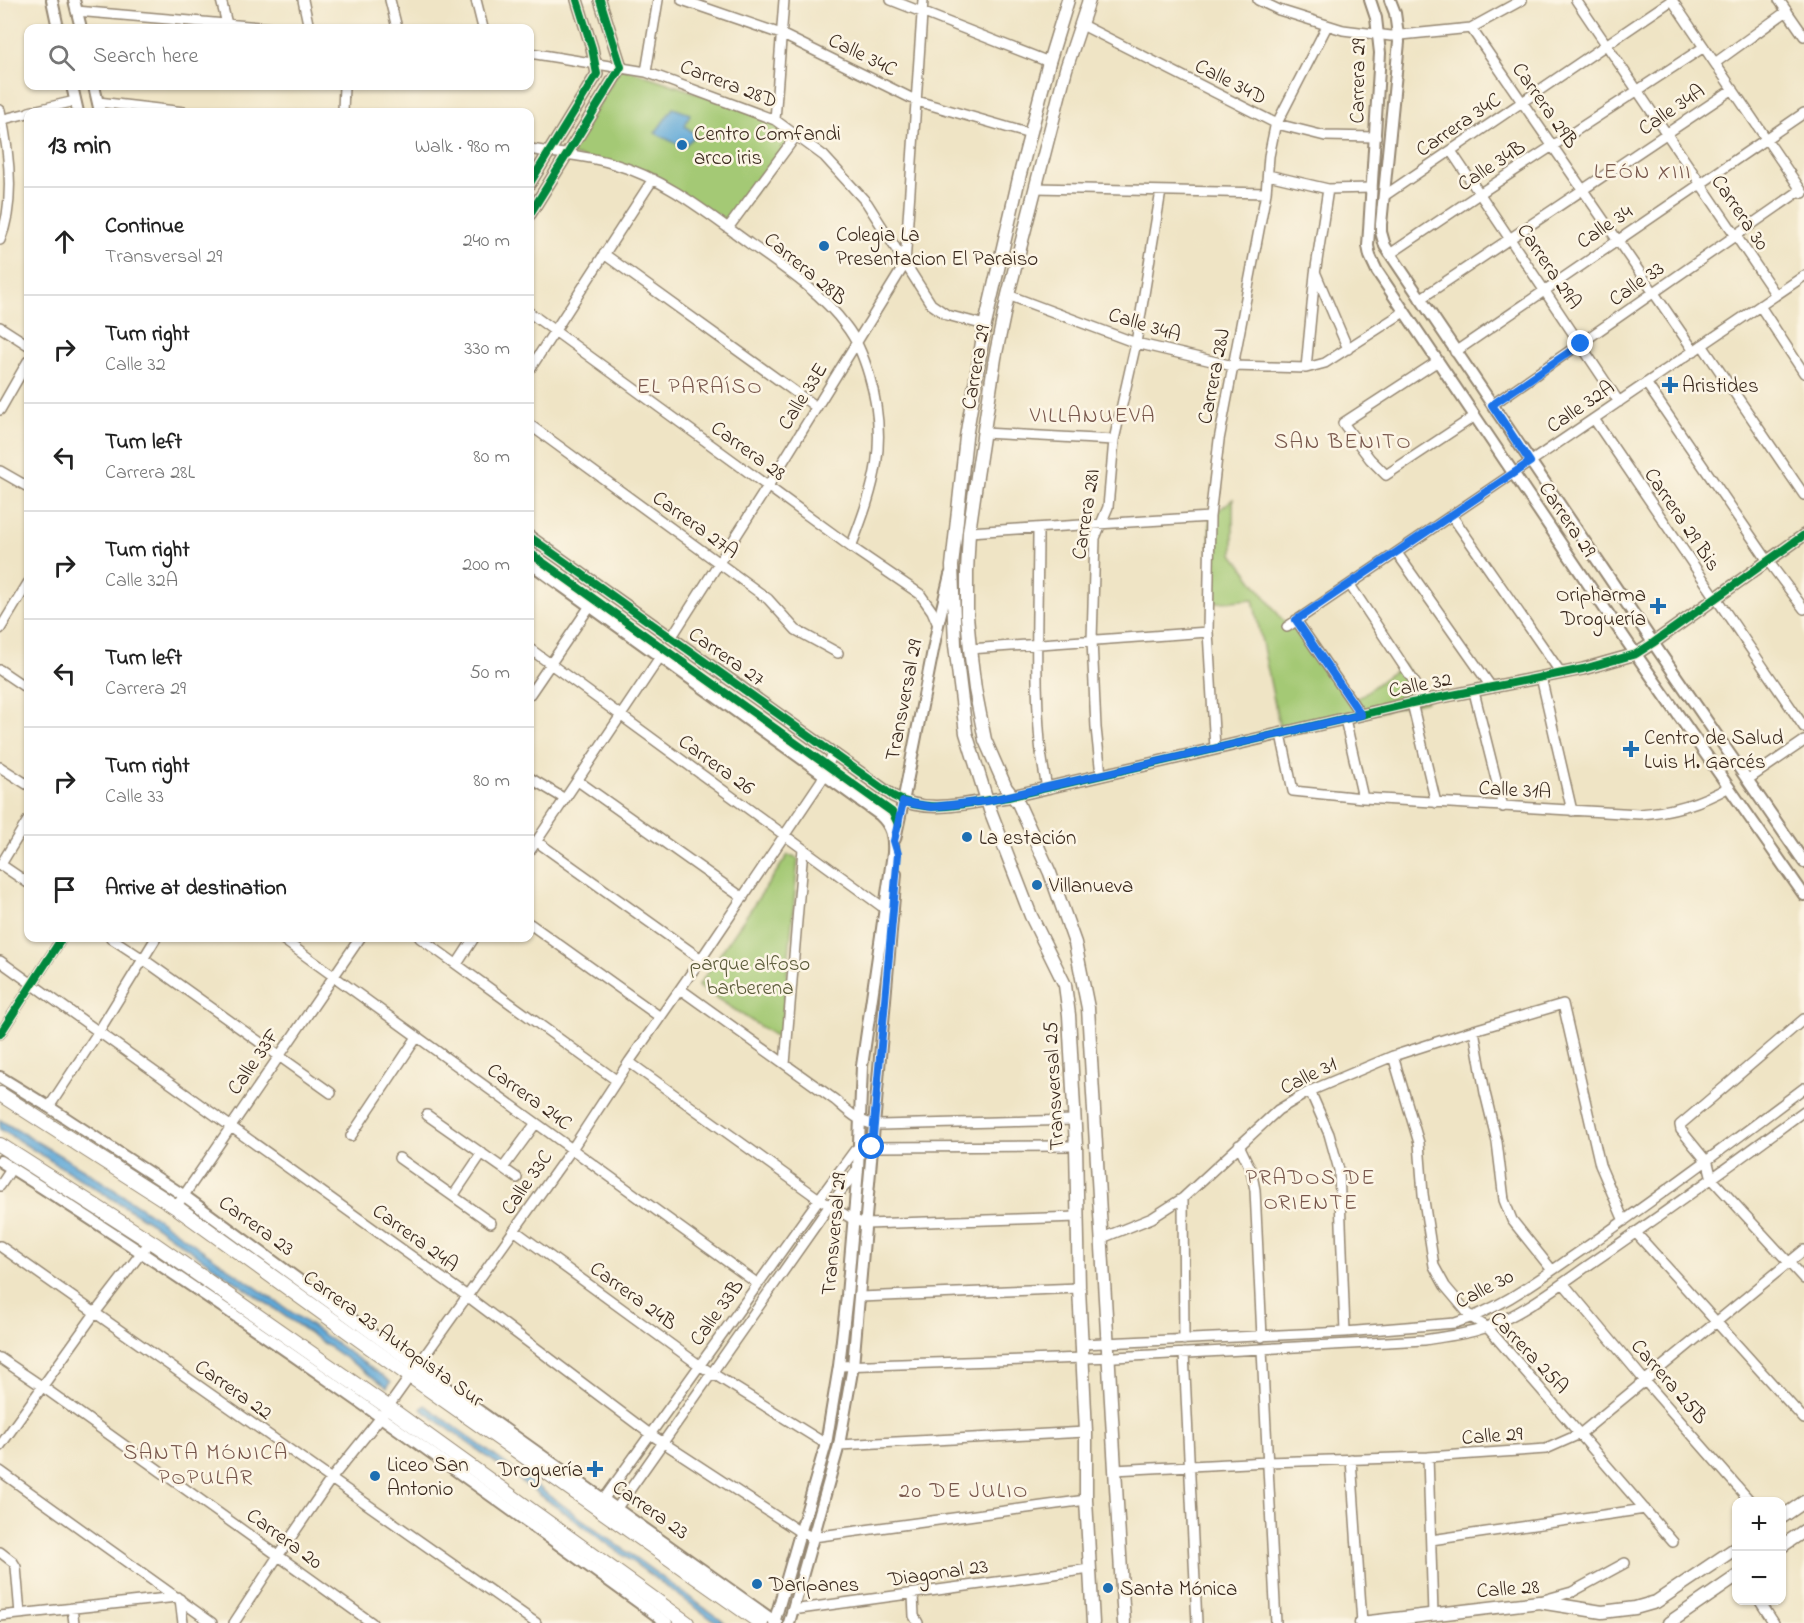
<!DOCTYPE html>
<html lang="en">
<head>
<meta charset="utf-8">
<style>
  body { margin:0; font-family:"Indie Flower",sans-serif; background:#f2f2f2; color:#222 }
  .controls { position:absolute; right:18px; bottom:18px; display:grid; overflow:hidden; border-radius:12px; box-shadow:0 2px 4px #0004 }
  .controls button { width:54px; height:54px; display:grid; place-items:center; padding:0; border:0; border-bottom:2px solid #e0e0e0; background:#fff; color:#222; font:30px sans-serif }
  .stop { position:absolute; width:18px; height:18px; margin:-14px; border:4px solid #1a73e8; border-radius:50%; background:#fff }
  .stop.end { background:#1a73e8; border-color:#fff; box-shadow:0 2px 6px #0008 }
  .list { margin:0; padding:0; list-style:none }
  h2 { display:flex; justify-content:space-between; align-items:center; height:78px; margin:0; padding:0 24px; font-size:26px }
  h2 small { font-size:20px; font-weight:400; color:#767676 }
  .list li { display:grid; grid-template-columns:39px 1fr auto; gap:18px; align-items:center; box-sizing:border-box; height:108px; padding:0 24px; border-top:2px solid #e0e0e0 }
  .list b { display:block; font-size:22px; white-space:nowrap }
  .list p { margin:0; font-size:20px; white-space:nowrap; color:#767676 }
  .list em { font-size:20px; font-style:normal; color:#767676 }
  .icon { flex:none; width:33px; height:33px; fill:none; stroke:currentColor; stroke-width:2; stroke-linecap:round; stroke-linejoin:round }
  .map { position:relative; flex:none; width:1804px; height:1623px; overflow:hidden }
  .search { position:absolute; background:#fff; box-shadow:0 2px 4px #0004; left:24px; top:24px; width:510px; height:66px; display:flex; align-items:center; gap:15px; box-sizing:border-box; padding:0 21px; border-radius:12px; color:#767676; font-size:22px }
  .panel { position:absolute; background:#fff; box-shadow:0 2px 4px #0004; left:24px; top:108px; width:510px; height:834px; border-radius:12px }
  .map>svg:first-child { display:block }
  .green { fill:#a4c974; stroke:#707a49; stroke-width:1.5 }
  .water { fill:#61a9d8; stroke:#4e6a7b; stroke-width:1.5 }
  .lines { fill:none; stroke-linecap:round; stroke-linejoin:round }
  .minor-casing { stroke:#958772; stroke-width:12 }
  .tertiary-casing { stroke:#958772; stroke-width:14 }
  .secondary-casing { stroke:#958772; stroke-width:15 }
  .primary-casing { stroke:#958772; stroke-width:16 }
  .minor { stroke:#fff; stroke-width:9 }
  .tertiary { stroke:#fff; stroke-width:10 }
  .secondary { stroke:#fff; stroke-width:12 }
  .primary { stroke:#fff; stroke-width:14 }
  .cycleway-casing { stroke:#fcf5e5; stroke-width:11 }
  .cycleway { stroke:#00873e; stroke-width:8 }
  .route { stroke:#1a73e8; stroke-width:8 }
  .poi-dot { fill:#1f6fb2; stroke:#fcf5e5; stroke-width:2 }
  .labels { text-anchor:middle; stroke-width:5; stroke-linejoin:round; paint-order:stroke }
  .street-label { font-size:21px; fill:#3b2a1e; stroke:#fcf5e5 }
  .poi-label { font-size:21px; fill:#3b2a1e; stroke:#fcf5e5; text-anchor:start }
  .park-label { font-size:21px; fill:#5a5a38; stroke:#fcf5e5 }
  .neighbourhood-label { font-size:22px; letter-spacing:1.5px; fill:#79584d; stroke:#fcf5e5 }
</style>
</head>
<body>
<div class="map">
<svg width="1804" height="1623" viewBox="0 0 1804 1623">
  <rect width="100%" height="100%" fill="#fcf5e5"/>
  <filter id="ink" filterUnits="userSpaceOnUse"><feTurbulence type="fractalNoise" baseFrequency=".0167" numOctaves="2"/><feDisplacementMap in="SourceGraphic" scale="12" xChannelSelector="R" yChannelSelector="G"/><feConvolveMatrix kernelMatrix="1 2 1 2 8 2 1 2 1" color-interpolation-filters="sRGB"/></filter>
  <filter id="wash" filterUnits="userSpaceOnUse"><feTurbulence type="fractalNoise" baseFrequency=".008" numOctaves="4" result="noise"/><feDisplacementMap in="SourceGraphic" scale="24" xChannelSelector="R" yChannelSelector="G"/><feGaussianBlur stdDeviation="1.35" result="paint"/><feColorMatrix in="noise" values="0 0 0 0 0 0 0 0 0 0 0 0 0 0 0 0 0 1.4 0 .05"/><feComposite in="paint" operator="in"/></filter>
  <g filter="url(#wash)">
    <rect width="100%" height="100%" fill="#efe4c5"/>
    <!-- green -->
    <path class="green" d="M 621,67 L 775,120 L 796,136 L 728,228 L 653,179 L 569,154 Z
      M 1233,499 L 1233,554 L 1287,626 L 1296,620 L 1353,702 L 1403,664 L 1427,701 L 1281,734 L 1253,599 L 1210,603 L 1210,517 Z
      M 788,855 L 798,859 L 781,1040 L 698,986 Z"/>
    <!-- water -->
    <path class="water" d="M 673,108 L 690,114 L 685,126 L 696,135 L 683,147 L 655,133 Z
      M 0,1120 L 83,1169 L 154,1216 L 391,1382 L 387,1387 L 151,1223 L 0,1129 Z
      M 425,1405 L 725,1623 L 717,1623 L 421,1409 Z"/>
  </g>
  <g filter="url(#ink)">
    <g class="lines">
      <defs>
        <path id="minor" d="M 221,0 L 227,24
          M 303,0 L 309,28
          M 390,0 L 397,28
          M 476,0 L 483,28
          M 682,0 L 781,34 L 917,101 L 1030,134
          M 891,0 L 1049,62
          M 1258,0 L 1279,10 L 1343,30 L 1391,36 L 1471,28 L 1522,0
          M 1576,0 L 1776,295
          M 1672,0 L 1803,193
          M 1779,0 L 1804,36
          M 76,11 L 271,28
          M 1080,24 L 1277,124 L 1325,136 L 1376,137
          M 1471,28 L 1694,351
          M 530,53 L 646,72 L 775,120 L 824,156 L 867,203 L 931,304 L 947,315 L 985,325
          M 1715,63 L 1787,11
          M 646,72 L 658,0
          M 98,102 L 184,112
          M 0,110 C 9,150 16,201 0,240
          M 29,112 L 75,101
          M 343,112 L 344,86
          M 0,120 L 28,113
          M 775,120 L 784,0
          M 530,149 C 558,154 587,155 614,164 C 666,179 707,213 750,244 C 784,268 821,292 846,326 C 857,340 864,358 869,375 C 889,442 875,485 851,547
          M 1451,151 L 1619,402
          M 1268,175 L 1328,189 L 1372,188
          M 1035,188 L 1266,193
          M 1384,196 L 1672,0
          M 728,228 L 796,136
          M 604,254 L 816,407
          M 1390,254 L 1479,194 L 1704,47
          M 1316,274 L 1348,349
          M 1008,295 L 1136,343 L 1233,366 L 1306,368 L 1325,363 L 1404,312
          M 1420,299 L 1733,89
          M 1760,306 L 1804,373
          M 530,313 L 851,547 L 920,594 L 932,611 L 938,625
          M 0,327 L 28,345
          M 1702,345 L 1804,495
          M 1455,352 L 1804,113
          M 1438,361 L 1343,423 L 1370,459 L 1386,475 L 1475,416
          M 1306,368 L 1315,274 L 1328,189
          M 530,369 L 653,179
          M 1646,383 L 1768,561 L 1804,609
          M 1492,405 L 1801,190
          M 0,410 L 28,361
          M 1594,419 L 1804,727
          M 530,425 L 768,599 L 796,630 L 838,653
          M 984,433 L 1114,440
          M 0,471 L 28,487
          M 1452,516 L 1561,673
          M 1038,528 C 1038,599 1034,671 1040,742 C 1041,757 1044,772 1047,788
          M 969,532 L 1210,517
          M 1397,553 L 1492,688
          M 1350,585 L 1427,701
          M 1296,620 L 1361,715
          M 1287,627 L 1804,276
          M 0,629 L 28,583
          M 671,638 L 768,486 L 905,264 L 923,0
          M 530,649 L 884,908
          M 970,649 L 1208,632
          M 0,670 L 28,689
          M 1541,677 L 1572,811
          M 1474,692 L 1503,807
          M 530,694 L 590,606
          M 1412,703 L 1436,803
          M 1345,719 L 1363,798
          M 1281,734 L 1293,791 L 1363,798 L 1639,814 C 1671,812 1701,803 1729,787
          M 1215,748 L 1208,632 L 1210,517 L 1219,440 L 1266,193 L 1269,156 L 1275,127 L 1327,26
          M 0,767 L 28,785
          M 1101,775 L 1096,728 L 1092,640 L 1095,538 L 1108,507 L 1114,440 L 1136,343 L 1161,191
          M 530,778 L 565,799
          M 1747,780 L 1804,741
          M 578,781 L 743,898
          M 536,841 L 701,959
          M 530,851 L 660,657
          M 0,864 L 28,883
          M 0,866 L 28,820
          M 530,924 L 660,1017
          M 111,938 L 143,959 L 331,1093
          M 281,938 L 758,1284
          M 420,938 L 616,1080
          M 0,961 L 467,1296 L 650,1434 L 800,1532 L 813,1537 L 1086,1500
          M 457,964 L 474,938
          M 680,989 L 835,1100 C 849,1112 861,1125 881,1125 L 1074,1120
          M 1804,1019 L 1680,1125 L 1681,1130 L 1708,1163 L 1712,1179 L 1804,1279
          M 1474,1030 L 1485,1093 L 1497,1142 L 1504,1200 L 1512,1220 L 1552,1270
          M 0,1034 L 62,938
          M 1393,1056 L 1419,1143 L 1423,1194 L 1434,1266 L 1445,1286 L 1472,1318 L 1487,1327 L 1673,1542
          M 629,1062 L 819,1199 L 854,1220 L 866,1224 L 1078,1217
          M 785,1064 L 803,849
          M 1310,1091 L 1329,1134 L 1339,1170 L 1345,1332
          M 49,1107 L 99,1031 L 156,938
          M 427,1115 L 517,1178
          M 351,1136 L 417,1037
          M 1239,1145 L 1251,1170 L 1255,1190 L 1262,1337
          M 872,1147 L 1076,1146
          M 399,1158 L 491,1223
          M 503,1168 L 536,1123
          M 0,1186 L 12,1168
          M 453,1196 L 482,1153
          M 1183,1198 L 1184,1340
          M 176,1207 L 360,938
          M 514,1230 L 699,1365 L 826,1444
          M 1636,1233 L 1804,1419
          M 1102,1238 L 1152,1218 L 1183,1198 L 1278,1110 L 1310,1091 L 1393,1056 L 1474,1030 L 1563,1004 L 1600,1165 L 1624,1221
          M 0,1246 L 536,1623
          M 1563,1283 L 1645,1381 L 1751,1502
          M 860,1297 L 1079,1288
          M 1082,1344 L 1345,1332 L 1455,1323 C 1501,1309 1542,1277 1582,1250 C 1657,1198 1731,1143 1804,1088
          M 1262,1350 L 1276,1623
          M 1184,1353 L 1197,1623
          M 0,1358 L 43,1387 L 372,1623
          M 839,1366 L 1115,1357 L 1424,1340 C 1445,1336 1467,1335 1487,1327 C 1525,1313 1562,1283 1596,1260 C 1666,1212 1735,1162 1804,1111
          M 839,1445 L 1086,1432
          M 0,1446 L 95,1313 L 145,1248
          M 1428,1457 L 1433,1614
          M 1351,1459 L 1362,1623
          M 1114,1470 L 1267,1462 L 1428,1457 L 1546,1449 L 1580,1434 L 1804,1250
          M 0,1471 L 212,1623
          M 603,1500 L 819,1199 L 855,1150 L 860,1147
          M 617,1508 L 830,1205 L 858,1169
          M 1431,1540 L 1645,1509
          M 0,1552 L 13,1562 L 16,1567 L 20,1614
          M 913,1595 L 914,1616 L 918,1623
          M 180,1599 L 183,1623
          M 1759,1600 L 1774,1623
          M 1540,1601 L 1572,1592 L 1625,1563
          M 72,1608 L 74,1623
          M 792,1610 L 1090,1569
          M 0,1616 L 177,1597
          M 234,1623 L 278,1556 L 331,1479 L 381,1417 L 572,1149 L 629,1062 L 701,959 L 821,781 L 833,753"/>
        <path id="tertiary" d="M 52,0 L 58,28
          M 74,0 L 81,28
          M 1370,0 L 1376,18 L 1380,53 L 1368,246 L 1370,256 L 1377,271 L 1628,643 L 1804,895
          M 1390,0 L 1395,13 L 1399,42 L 1381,224 L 1381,232 L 1385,246 L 1658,650 L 1804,862
          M 72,86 L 78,112
          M 94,86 L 100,112
          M 530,183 L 597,74 L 592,48 L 577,0
          M 530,214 L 621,67 L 600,0
          M 530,537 L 893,796 C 927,816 971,802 1008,797 L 1412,703 L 1583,669 L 1636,654 L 1653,643 L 1804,535
          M 530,563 L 880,815 C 892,826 894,837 893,853 L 862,1066 L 858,1169 L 847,1295 L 839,1366 L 826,1444 L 774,1623
          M 895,839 L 903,802 L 938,625 L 950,575
          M 0,1077 L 49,1107 L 183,1195 L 409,1361 L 777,1623
          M 0,1161 C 229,1305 448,1464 667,1623
          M 789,1623 L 839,1445 L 853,1366 L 896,874"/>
        <path id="secondary" d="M 1068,0 L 1049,62 L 1020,174 L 985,325 L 966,437 L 952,566 L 955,645 L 966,733 L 990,810 L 1031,916 L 1065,985 L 1069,1015 L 1076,1146 L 1079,1288 L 1086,1432 L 1086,1500 L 1093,1623
          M 1089,0 L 1066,69 L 1008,295 L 995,358 L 977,476 L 969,532 L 967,572 L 967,616 L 970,649 L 975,689 L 985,740 L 1006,788 L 1018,803 L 1050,873 L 1075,943 L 1088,1008 L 1124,1623
          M 1782,1517 L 1804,1502
          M 1782,1546 L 1804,1531
          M 1361,1623 L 1539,1602 L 1602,1612 L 1635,1608 L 1656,1602 L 1736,1548
          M 1669,1623 L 1736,1577"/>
        <path id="primary" d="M 0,1094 L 176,1207 L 403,1371 L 761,1623
          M 0,1145 L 156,1245 L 388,1407 L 687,1623"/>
      </defs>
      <!-- minor casing -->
      <use href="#minor" class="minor-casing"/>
      <!-- tertiary casing -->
      <use href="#tertiary" class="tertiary-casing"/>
      <!-- secondary casing -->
      <use href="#secondary" class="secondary-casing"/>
      <!-- primary casing -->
      <use href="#primary" class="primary-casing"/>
      <!-- minor -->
      <use href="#minor" class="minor"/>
      <!-- tertiary -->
      <use href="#tertiary" class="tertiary"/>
      <!-- secondary -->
      <use href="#secondary" class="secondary"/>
      <!-- primary -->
      <use href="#primary" class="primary"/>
      <defs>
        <path id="cycleway" d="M 530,183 L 597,74 L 592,48 L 577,0
          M 530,214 L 621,67 L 600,0
          M 530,537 L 893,796 C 927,816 971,802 1008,797 L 1412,703 L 1583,669 L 1636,654 L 1653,643 L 1804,535
          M 530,553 L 892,812 L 898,824
          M 0,1034 L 62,938"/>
      </defs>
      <!-- cycleway casing -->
      <use href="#cycleway" class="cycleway-casing"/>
      <!-- cycleway -->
      <use href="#cycleway" class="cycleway"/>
    </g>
  </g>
  <g class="lines" filter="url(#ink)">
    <!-- route -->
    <path class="route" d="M 872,1147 L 898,854 L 894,841 L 903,802 L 932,807 L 987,801 L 1361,715 L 1296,620 L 1530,462 L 1492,405 L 1581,344"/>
  </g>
  <!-- markers -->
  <g class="poi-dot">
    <circle cx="682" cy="145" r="6"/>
    <circle cx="824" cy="246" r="6"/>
    <path d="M1667 376h6v6h6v6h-6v6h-6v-6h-6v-6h6z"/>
    <path d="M1655 597h6v6h6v6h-6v6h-6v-6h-6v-6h6z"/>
    <path d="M1628 740h6v6h6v6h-6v6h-6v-6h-6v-6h6z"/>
    <circle cx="967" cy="837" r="6"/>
    <circle cx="1037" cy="885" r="6"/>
    <path d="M592 1460h6v6h6v6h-6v6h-6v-6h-6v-6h6z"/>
    <circle cx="375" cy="1476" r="6"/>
    <circle cx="757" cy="1584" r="6"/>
    <circle cx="1108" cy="1588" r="6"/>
  </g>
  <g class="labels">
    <!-- street labels -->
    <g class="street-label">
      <text transform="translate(863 54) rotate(26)" y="7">Calle 34C</text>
      <text transform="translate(1231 81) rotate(27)" y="7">Calle 34D</text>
      <text transform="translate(1357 81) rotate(-89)" y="7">Carrera 29</text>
      <text transform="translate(729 83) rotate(21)" y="7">Carrera 28D</text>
      <text transform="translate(1546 105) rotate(55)" y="7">Carrera 29B</text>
      <text transform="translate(1671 109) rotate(-34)" y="7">Calle 34A</text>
      <text transform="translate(1458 124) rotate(-34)" y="7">Carrera 34C</text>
      <text transform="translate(1491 165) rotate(-33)" y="7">Calle 34B</text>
      <text transform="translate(1741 212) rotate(56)" y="7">Carrera 30</text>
      <text transform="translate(1604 226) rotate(-34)" y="7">Calle 34</text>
      <text transform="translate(1550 266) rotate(56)" y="7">Carrera 29A</text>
      <text transform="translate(806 268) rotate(40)" y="7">Carrera 28B</text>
      <text transform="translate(1636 283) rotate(-35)" y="7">Calle 33</text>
      <text transform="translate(1145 324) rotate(17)" y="7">Calle 34A</text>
      <text transform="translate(975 367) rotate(-80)" y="7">Carrera 29</text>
      <text transform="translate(1213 376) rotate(-79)" y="7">Carrera 28J</text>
      <text transform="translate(802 396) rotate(-58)" y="7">Calle 33E</text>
      <text transform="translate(1580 406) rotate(-34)" y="7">Calle 32A</text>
      <text transform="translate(749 450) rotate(36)" y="7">Carrera 28</text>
      <text transform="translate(1085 514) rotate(-81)" y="7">Carrera 28I</text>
      <text transform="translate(1568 519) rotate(56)" y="7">Carrera 29</text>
      <text transform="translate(1683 519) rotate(56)" y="7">Carrera 29 Bis</text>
      <text transform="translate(696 524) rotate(36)" y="7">Carrera 27A</text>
      <text transform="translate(727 656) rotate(35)" y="7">Carrera 27</text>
      <text transform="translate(1420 684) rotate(-11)" y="7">Calle 32</text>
      <text transform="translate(903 700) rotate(-79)" y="7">Transversal 29</text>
      <text transform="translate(717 764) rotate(36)" y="7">Carrera 26</text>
      <text transform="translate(1515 789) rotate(3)" y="7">Calle 31A</text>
      <text transform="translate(253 1061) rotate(-55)" y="7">Calle 33F</text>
      <text transform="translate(1308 1075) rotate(-26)" y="7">Calle 31</text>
      <text transform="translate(1053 1086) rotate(-93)" y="7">Transversal 25</text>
      <text transform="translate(530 1096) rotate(36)" y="7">Carrera 24C</text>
      <text transform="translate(526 1182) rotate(-55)" y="7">Calle 33C</text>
      <text transform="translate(257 1225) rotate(36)" y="7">Carrera 23</text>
      <text transform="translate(833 1234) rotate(-85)" y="7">Transversal 29</text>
      <text transform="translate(416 1237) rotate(36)" y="7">Carrera 24A</text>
      <text transform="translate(1484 1288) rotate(-27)" y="7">Calle 30</text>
      <text transform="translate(634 1295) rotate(36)" y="7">Carrera 24B</text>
      <text transform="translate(716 1312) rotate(-54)" y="7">Calle 33B</text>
      <text transform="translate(394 1338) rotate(36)" y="7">Carrera 23 Autopista Sur</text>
      <text transform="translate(1530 1352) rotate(47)" y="7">Carrera 25A</text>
      <text transform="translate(1670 1381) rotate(49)" y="7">Carrera 25B</text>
      <text transform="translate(234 1389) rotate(35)" y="7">Carrera 22</text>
      <text transform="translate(1492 1435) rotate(-4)" y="7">Calle 29</text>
      <text transform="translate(651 1509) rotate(35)" y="7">Carrera 23</text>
      <text transform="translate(285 1538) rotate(36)" y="7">Carrera 20</text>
      <text transform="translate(938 1572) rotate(-8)" y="7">Diagonal 23</text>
      <text transform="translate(1508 1588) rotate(-4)" y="7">Calle 28</text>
    </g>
    <!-- poi labels -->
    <g class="poi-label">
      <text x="694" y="140">Centro Comfandi<tspan x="694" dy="24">arco iris</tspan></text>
      <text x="836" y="241">Colegia La<tspan x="836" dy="24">Presentacion El Paraiso</tspan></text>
      <text x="1682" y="392">Aristides</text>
      <text x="1646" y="601" text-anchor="end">Oripharma<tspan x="1646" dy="24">Droguería</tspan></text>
      <text x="1644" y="744">Centro de Salud<tspan x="1644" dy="24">Luis H. Garcés</tspan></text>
      <text x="979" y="844">La estación</text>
      <text x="1049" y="892">Villanueva</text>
      <text x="387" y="1471">Liceo San<tspan x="387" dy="24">Antonio</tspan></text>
      <text x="583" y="1476" text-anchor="end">Droguería</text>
      <text x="769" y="1591">Daripanes</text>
      <text x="1120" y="1595">Santa Mónica</text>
    </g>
    <!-- park labels -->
    <g class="park-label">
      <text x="750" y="970">parque alfoso<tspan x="750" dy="24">barberena</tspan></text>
    </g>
    <!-- neighbourhood labels -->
    <g class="neighbourhood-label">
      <text x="1643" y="178">LEÓN XIII</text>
      <text x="700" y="393">EL PARAÍSO</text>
      <text x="1093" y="422">VILLANUEVA</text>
      <text x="1343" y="448">SAN BENITO</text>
      <text x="1311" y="1184">PRADOS DE<tspan x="1311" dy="25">ORIENTE</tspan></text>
      <text x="206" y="1459">SANTA MÓNICA<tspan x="206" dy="25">POPULAR</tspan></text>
      <text x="964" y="1497">20 DE JULIO</text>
    </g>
  </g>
</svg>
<div class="controls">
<button>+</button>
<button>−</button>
</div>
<div class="stop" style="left:872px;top:1147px"></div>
<div class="stop end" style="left:1581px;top:344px"></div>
<div class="search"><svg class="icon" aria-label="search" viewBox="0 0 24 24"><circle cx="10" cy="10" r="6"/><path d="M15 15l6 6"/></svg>Search here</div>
<section class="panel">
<h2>13 min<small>Walk · 980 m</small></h2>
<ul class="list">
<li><svg class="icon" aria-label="ahead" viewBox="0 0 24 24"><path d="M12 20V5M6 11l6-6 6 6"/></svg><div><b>Continue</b><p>Transversal 29</p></div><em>240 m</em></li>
<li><svg class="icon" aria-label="right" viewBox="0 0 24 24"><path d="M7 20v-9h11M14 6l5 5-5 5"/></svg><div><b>Turn right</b><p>Calle 32</p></div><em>330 m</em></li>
<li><svg class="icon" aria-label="left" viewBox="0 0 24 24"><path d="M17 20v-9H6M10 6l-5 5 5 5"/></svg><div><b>Turn left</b><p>Carrera 28L</p></div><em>80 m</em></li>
<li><svg class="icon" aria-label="right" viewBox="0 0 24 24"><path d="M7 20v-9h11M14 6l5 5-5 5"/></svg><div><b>Turn right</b><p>Calle 32A</p></div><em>200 m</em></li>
<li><svg class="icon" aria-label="left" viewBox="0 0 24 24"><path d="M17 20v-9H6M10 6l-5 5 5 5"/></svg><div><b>Turn left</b><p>Carrera 29</p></div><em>50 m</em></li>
<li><svg class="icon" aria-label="right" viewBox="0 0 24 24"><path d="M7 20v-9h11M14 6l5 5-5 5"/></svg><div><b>Turn right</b><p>Calle 33</p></div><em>80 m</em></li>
<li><svg class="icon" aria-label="arrive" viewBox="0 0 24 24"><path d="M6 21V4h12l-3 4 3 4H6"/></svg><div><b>Arrive at destination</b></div></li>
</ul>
</section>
</div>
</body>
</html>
